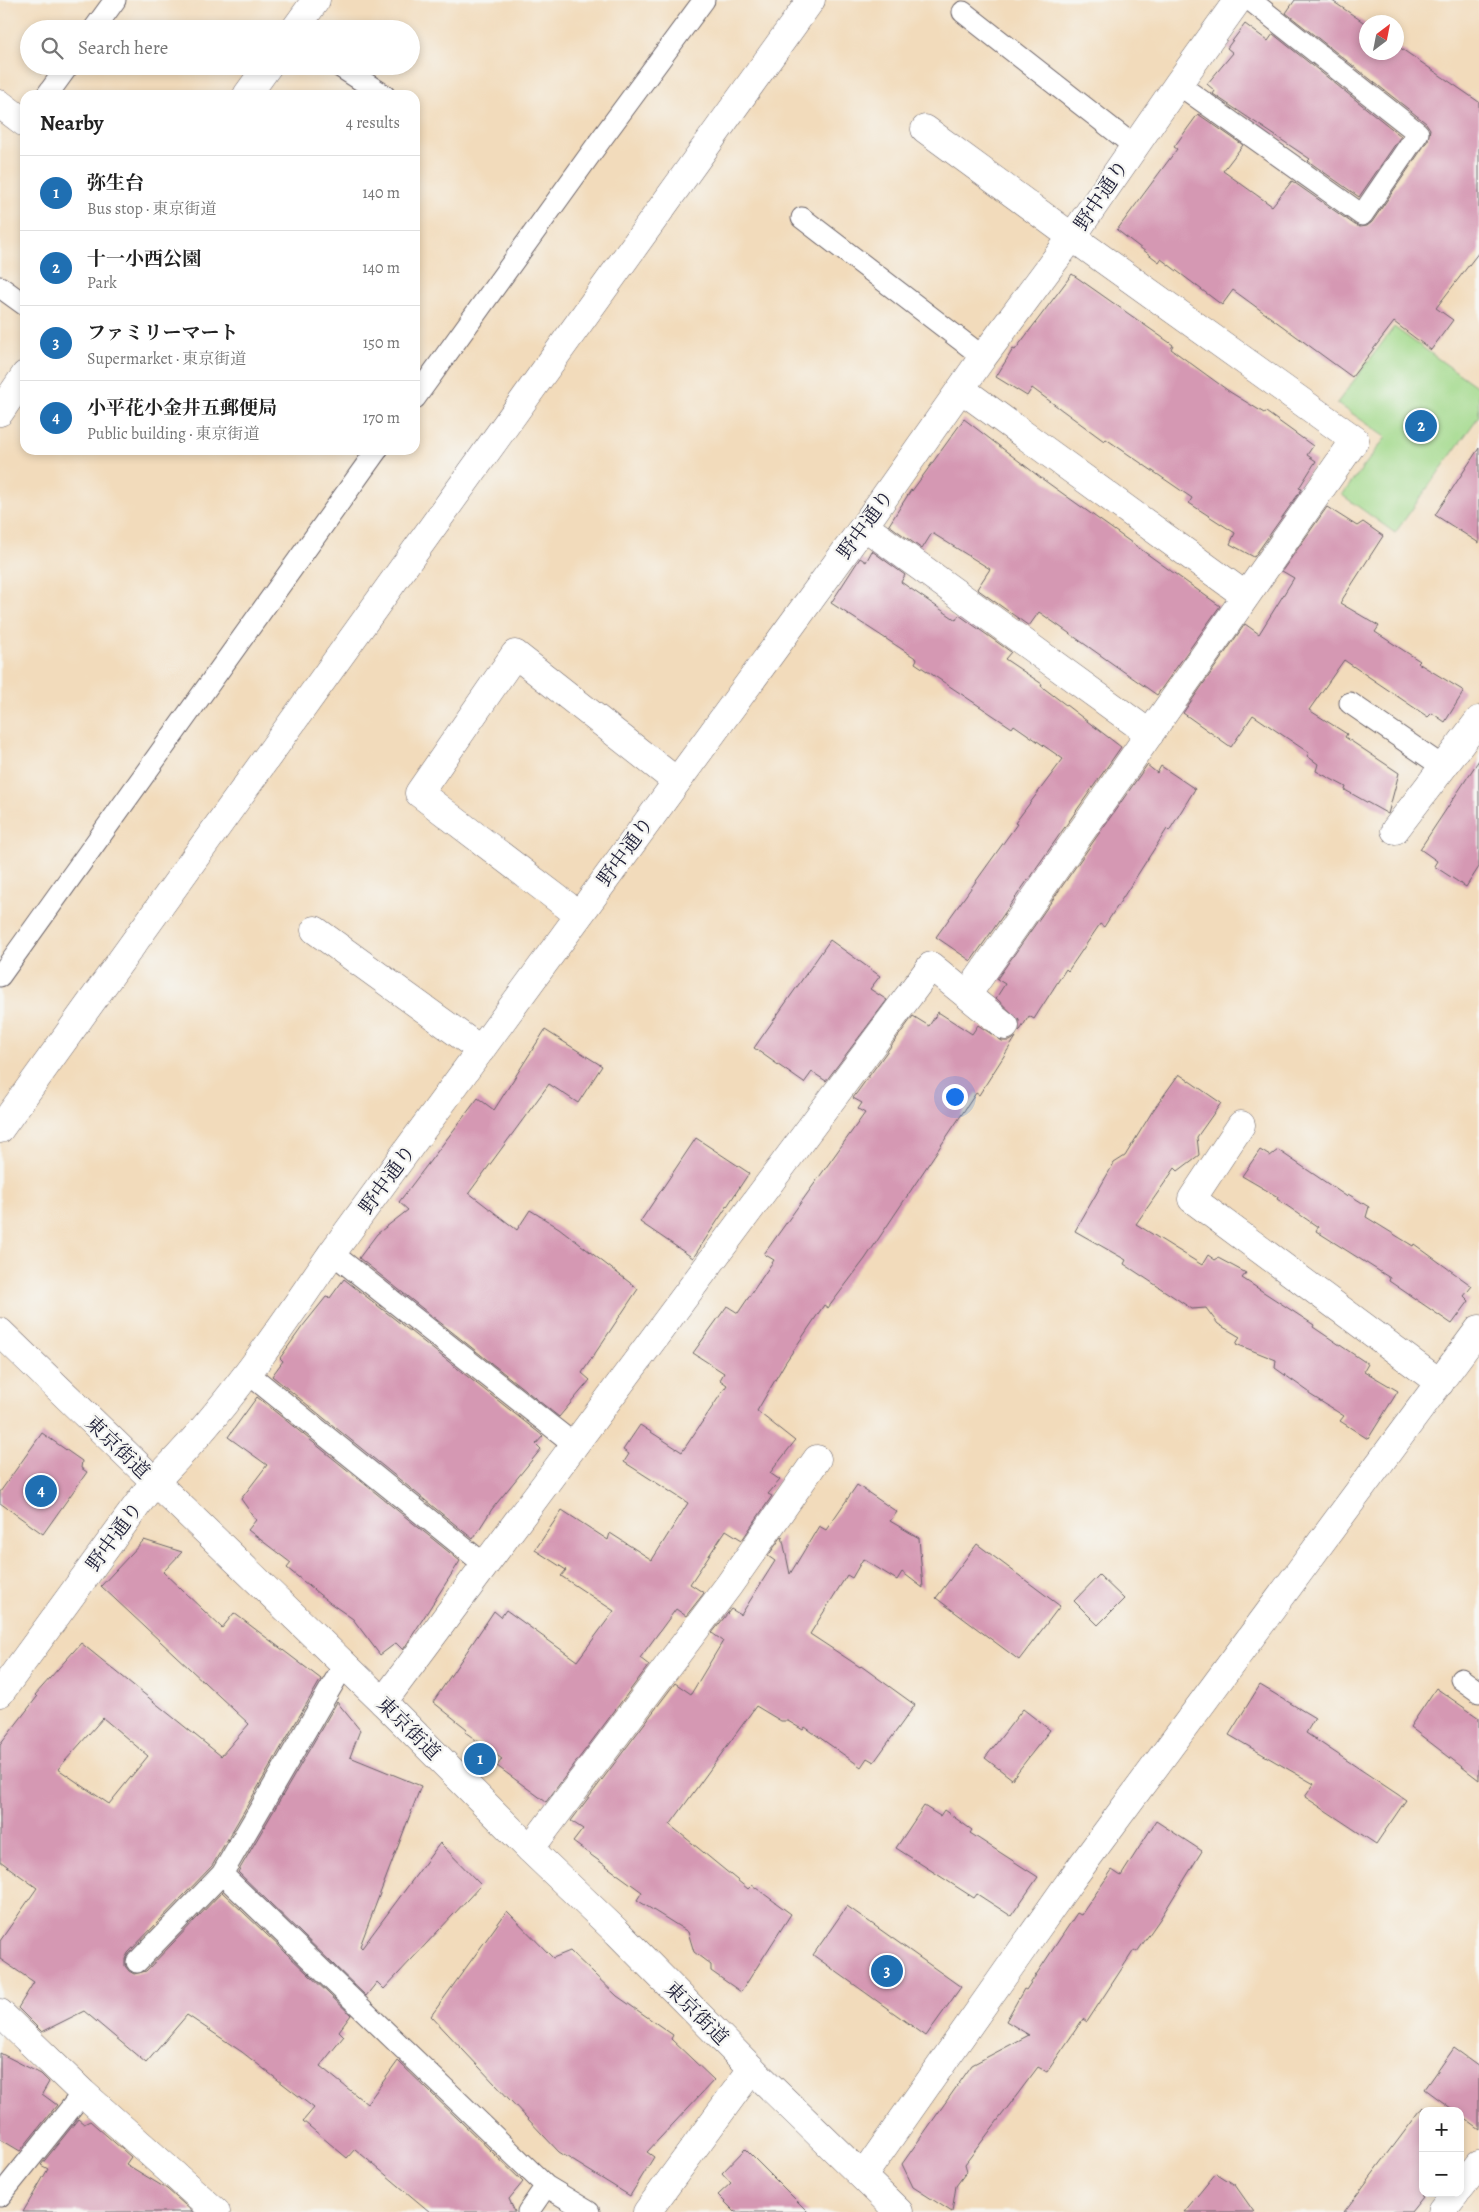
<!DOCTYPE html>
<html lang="en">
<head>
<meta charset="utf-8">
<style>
  body { margin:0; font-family:Alegreya,"Noto Serif JP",serif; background:#f6f6f6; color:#222 }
  .controls { position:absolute; right:15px; bottom:15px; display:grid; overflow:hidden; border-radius:10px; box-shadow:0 2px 8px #0003 }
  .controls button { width:45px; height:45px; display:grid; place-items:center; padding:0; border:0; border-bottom:1px solid #e0e0e0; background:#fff; color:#222; font:25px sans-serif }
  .compass { position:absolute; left:1359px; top:15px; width:45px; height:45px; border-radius:50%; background:#fff; box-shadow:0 2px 8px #0003; rotate:32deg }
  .you { position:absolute; left:954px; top:1096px; width:18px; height:18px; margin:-12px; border:4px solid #fff; border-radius:50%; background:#1a73e8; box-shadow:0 0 0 8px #1a73e833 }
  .badge { display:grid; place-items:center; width:32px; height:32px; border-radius:50%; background:#1f6fb2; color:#fff; font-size:16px; font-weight:700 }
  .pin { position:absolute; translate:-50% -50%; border:2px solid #fff; box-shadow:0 1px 5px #0006 }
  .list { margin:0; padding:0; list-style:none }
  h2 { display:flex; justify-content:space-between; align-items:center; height:65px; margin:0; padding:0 20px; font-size:21px }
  h2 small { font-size:16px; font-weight:400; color:#767676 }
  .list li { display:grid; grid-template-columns:32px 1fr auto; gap:15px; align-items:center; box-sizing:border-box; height:75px; padding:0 20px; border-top:1px solid #e0e0e0 }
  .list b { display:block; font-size:19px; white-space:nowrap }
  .list p { margin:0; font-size:16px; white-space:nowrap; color:#767676 }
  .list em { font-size:16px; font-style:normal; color:#767676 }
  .icon { flex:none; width:28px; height:28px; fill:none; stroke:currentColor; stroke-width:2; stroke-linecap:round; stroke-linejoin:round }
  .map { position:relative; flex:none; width:1479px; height:2212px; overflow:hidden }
  .search { position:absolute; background:#fff; box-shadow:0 2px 8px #0003; left:20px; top:20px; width:400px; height:55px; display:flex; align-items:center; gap:12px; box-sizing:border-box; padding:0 18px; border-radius:28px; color:#767676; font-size:19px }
  .panel { position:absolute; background:#fff; box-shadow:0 2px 8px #0003; left:20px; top:90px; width:400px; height:365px; border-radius:15px }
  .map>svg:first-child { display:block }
  .green { fill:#a1d98a; stroke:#627e62 }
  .building { fill:#d598b3; fill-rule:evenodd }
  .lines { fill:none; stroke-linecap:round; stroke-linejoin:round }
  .service-casing { stroke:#6b6368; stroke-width:23 }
  .minor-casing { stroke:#6b6368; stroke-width:29 }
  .secondary-casing { stroke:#6b6368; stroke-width:29 }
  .service { stroke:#fff; stroke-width:21 }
  .minor { stroke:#fff; stroke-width:28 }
  .secondary { stroke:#fff; stroke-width:28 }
  .labels { text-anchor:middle; stroke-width:4.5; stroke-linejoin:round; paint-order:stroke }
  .street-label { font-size:20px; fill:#22223b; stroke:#f6f6f2 }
</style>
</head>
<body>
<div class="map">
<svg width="1479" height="2212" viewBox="0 0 1479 2212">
  <rect width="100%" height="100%" fill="#f6f6f2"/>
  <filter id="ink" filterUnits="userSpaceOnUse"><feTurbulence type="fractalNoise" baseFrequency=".02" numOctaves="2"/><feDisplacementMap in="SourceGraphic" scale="10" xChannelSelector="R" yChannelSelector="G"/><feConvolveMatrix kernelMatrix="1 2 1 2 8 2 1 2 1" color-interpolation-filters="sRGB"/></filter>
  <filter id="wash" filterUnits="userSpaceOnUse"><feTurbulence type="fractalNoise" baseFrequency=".0096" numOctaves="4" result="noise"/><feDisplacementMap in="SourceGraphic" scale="20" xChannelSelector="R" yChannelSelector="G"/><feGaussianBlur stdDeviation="1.12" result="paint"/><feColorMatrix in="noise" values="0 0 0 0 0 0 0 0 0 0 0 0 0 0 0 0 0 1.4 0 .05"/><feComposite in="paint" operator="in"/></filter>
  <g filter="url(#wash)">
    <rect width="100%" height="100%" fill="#f2dbbb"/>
    <!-- green -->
    <path class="green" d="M 1394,327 L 1479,388 L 1479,416 L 1395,533 L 1342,495 L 1386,437 L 1337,403 Z"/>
    <g id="blocks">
      <!-- building -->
      <path class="building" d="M 1295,0 L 1331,0 L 1366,24 L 1366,52 L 1396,52 L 1396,45 L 1479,102 L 1479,252 L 1436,308 L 1453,320 L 1431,350 L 1394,322 L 1352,377 L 1233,290 L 1222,305 L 1161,259 L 1159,262 L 1117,230 L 1177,149 L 1174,147 L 1198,114 L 1243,145 L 1223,171 L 1272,206 L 1292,181 L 1355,225 L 1360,227 L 1367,226 L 1372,222 L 1428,140 L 1430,129 L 1426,123 L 1286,13 Z
        M 1245,24 L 1268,41 L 1273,34 L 1401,136 L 1359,197 L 1308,161 L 1310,159 L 1213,94 L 1215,91 L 1207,84 L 1233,53 L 1227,48 Z
        M 1072,274 L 1173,345 L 1171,349 L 1230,392 L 1264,413 L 1266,412 L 1313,446 L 1307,455 L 1316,461 L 1299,488 L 1302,489 L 1254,557 L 1230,544 L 1235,533 L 1189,503 L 1192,498 L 1106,439 L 1104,441 L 1032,388 L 1027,396 L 996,377 L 1013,349 L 1015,350 Z
        M 964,419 L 1041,478 L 1220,606 L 1157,695 L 1039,612 L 1029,626 L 977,589 L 990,569 L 932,533 L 922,549 L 889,525 L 911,490 L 912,491 Z
        M 1479,448 L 1479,543 L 1435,515 Z
        M 1327,507 L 1357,526 L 1363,522 L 1383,536 L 1340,603 L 1379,626 L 1375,632 L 1420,661 L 1418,663 L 1464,691 L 1445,722 L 1432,713 L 1428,717 L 1344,660 L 1309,710 L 1347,734 L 1345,737 L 1399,773 L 1388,814 L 1345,790 L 1346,787 L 1316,771 L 1318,764 L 1307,756 L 1309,753 L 1253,715 L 1231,747 L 1183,713 L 1245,624 L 1259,634 L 1294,578 L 1282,571 Z
        M 872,551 L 905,575 L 901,582 L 956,620 L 959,615 L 1011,652 L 1005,659 L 1042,684 L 1041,686 L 1121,747 L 971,961 L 936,937 L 1017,824 L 1015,823 L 1063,759 L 1014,725 L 1012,728 L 915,663 L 917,659 L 831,603 L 860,558 L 866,562 Z
        M 1479,760 L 1479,867 L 1466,887 L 1434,866 L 1437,861 L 1420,849 Z
        M 1147,765 L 1157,773 L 1161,766 L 1195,789 L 1169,831 L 1167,829 L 1104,927 L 1100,924 L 1068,971 L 1066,969 L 1034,1019 L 1029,1016 L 1019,1032 L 1019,1020 L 996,998 L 1005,984 L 997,979 Z
        M 830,940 L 880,976 L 870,989 L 887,1000 L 826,1081 L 812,1072 L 804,1083 L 754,1048 Z
        M 938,1012 L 972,1034 L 978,1025 L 1002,1041 L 1010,1041 L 1016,1037 L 979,1095 L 976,1093 L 865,1259 L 828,1308 L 824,1305 L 785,1363 L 757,1411 L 795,1441 L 770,1473 L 780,1480 L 768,1494 L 772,1496 L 742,1540 L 726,1530 L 690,1584 L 704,1593 L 686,1616 L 676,1609 L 640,1658 L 649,1665 L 546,1802 L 497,1766 L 502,1759 L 465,1732 L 467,1729 L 433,1702 L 494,1611 L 501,1617 L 506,1610 L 577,1661 L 614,1611 L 561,1576 L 566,1570 L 535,1550 L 562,1510 L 608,1540 L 610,1533 L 652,1560 L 688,1503 L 624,1462 L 629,1454 L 623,1450 L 640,1425 L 682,1452 L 727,1385 L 720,1380 L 724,1373 L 693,1353 L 727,1306 L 738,1313 L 774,1260 L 764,1254 L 865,1113 L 858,1109 L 862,1103 L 853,1098 L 913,1016 L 929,1026 Z
        M 545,1030 L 602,1066 L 578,1103 L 549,1084 L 469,1193 L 517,1230 L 530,1210 L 559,1228 L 638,1289 L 582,1373 L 590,1380 L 559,1417 L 359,1258 L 377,1234 L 408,1210 L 399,1202 L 478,1098 L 494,1110 Z
        M 1179,1074 L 1221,1103 L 1197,1137 L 1199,1155 L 1178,1171 L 1175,1168 L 1136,1224 L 1202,1265 L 1208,1255 L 1215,1260 L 1218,1258 L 1246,1273 L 1242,1278 L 1314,1325 L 1313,1327 L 1368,1364 L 1364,1371 L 1398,1391 L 1368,1439 L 1340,1421 L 1344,1416 L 1309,1394 L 1309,1392 L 1275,1368 L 1276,1360 L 1236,1344 L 1240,1337 L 1218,1324 L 1206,1308 L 1192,1309 L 1124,1264 L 1126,1260 L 1075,1231 L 1114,1163 L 1125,1156 L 1152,1112 Z
        M 696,1138 L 749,1173 L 693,1258 L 640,1222 Z
        M 1260,1150 L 1270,1156 L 1278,1150 L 1346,1196 L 1348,1194 L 1369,1207 L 1366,1217 L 1413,1246 L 1414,1244 L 1472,1286 L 1464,1296 L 1469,1301 L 1452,1324 L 1389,1281 L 1390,1278 L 1316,1231 L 1318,1227 L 1277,1199 L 1278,1197 L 1242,1176 Z
        M 344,1279 L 543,1436 L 536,1444 L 541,1449 L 492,1509 L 473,1539 L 272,1376 L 283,1361 L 280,1358 L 302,1327 L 326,1297 L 330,1298 Z
        M 257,1397 L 460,1561 L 403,1650 L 396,1643 L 380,1655 L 353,1619 L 330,1603 L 287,1568 L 291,1563 L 248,1530 L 256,1520 L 241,1499 L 267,1465 L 228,1437 Z
        M 42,1433 L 82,1461 L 81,1468 L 87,1472 L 43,1534 L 0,1503 L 0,1492 Z
        M 857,1485 L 897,1512 L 890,1521 L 919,1538 L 923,1588 L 902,1572 L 897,1580 L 863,1559 L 852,1578 L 847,1575 L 810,1634 L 860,1667 L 861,1666 L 915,1705 L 874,1762 L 867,1758 L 861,1767 L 805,1727 L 803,1730 L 788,1721 L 781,1721 L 756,1706 L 670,1825 L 748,1889 L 752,1885 L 791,1914 L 741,1992 L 711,1971 L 711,1965 L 694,1952 L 688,1932 L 637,1900 L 642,1892 L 573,1842 L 583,1829 L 571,1821 L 675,1683 L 691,1694 L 723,1641 L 712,1633 L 731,1609 L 741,1615 L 775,1561 L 768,1556 L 782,1536 L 790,1574 L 819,1526 L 826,1530 Z
        M 144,1540 L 182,1552 L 163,1572 L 222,1628 L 234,1613 L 321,1679 L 212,1866 L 128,1953 L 125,1959 L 125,1966 L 129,1971 L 134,1974 L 146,1971 L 222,1892 L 351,2015 L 339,2031 L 344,2036 L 320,2066 L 367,2104 L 398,2061 L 523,2182 L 509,2199 L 515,2212 L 430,2212 L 355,2149 L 347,2158 L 303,2121 L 314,2108 L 242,2052 L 187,2015 L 146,2063 L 84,2011 L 42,2032 L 18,2008 L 34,1982 L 0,1959 L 0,1941 L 37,1888 L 0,1861 L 0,1745 L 37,1697 L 35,1695 L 81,1643 L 221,1756 L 249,1724 L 101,1586 ZM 103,1718 L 148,1756 L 109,1804 L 58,1769 Z
        M 977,1544 L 1060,1606 L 1019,1660 L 936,1598 Z
        M 1099,1575 L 1124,1599 L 1098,1625 L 1074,1601 Z
        M 1260,1685 L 1315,1718 L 1306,1733 L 1406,1800 L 1376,1844 L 1305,1797 L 1314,1784 L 1229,1735 Z
        M 1436,1688 L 1479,1718 L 1479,1780 L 1410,1727 Z
        M 337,1702 L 360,1730 L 350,1757 L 421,1786 L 360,1946 L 362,1948 L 440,1843 L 481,1885 L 384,1989 L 377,1982 L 366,1996 L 238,1872 Z
        M 1023,1709 L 1050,1730 L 1012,1779 L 985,1758 Z
        M 924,1806 L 940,1816 L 944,1810 L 972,1830 L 970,1833 L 1038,1877 L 1011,1916 L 977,1894 L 974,1898 L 896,1848 Z
        M 1156,1821 L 1202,1851 L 1160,1919 L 1137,1952 L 1134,1950 L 1087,2022 L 1083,2019 L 1047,2072 L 1038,2067 L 965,2164 L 967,2171 L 956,2186 L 952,2212 L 913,2187 L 902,2164 L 972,2065 L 1029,2035 L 1006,2021 L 1024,1989 L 1026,1990 L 1077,1913 L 1081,1915 L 1112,1870 L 1121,1876 Z
        M 847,1906 L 961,1987 L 926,2036 L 813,1955 Z
        M 507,1911 L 553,1958 L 570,1951 L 617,1996 L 673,2035 L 671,2039 L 714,2080 L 647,2152 L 654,2157 L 630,2196 L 559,2152 L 431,2016 Z
        M 1454,2048 L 1479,2066 L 1479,2129 L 1460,2115 L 1460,2111 L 1455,2111 L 1425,2089 Z
        M 0,2053 L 41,2074 L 49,2082 L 42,2094 L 57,2105 L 20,2151 L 0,2139 Z
        M 1423,2107 L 1423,2197 L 1411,2212 L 1344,2212 Z
        M 78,2119 L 84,2124 L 90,2121 L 131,2157 L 126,2164 L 167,2189 L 193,2212 L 23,2212 L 48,2169 L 41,2165 Z
        M 745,2149 L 808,2212 L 735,2212 L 718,2195 L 731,2183 L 722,2173 Z
        M 1216,2173 L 1235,2185 L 1254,2212 L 1184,2212 Z"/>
    </g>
  </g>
  <g filter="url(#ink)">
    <use href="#blocks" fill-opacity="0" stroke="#6b6368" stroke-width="1"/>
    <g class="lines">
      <defs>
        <path id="service" d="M 963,12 L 1134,146
          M 94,29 L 115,0
          M 339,66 L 384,95
          M 1178,84 L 1362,215 L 1418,133 L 1250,0
          M 47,95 L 68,66
          M 802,218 L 983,357
          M 0,287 L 25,305
          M 415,398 L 602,138 L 704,0
          M 1350,703 L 1443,767
          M 0,976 L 377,450
          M 332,1253 L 575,1445
          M 249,1374 L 485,1565
          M 1461,1679 L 1479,1692
          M 222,1874 L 546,2186 L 589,2212
          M 137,1962 L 222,1874 L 344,1665
          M 0,2196 L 83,2093
          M 528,2212 L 546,2186"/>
        <path id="minor" d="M 295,29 L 316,0
          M 247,95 L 268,66
          M 0,104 L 25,123
          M 925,129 L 1072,237 L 1355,440 L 967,995
          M 961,389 L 1246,596
          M 0,412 L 25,375
          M 864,526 L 1150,734
          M 1395,830 L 1479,720
          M 579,915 L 419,793 L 515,654 L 676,781
          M 315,930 L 481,1050
          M 1241,1125 L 1192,1199 L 1440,1383
          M 0,1129 L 811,0
          M 0,1693 L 154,1482 C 224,1413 277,1334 332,1253 L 864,526 L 983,357 L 1072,237 L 1178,84 L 1238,0
          M 383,1702 L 931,966 L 1005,1026
          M 530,1849 L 729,1585 L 817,1459
          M 0,2013 L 83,2093 L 216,2212
          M 863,2176 L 1071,1880 L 1479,1329
          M 1460,2188 L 1479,2164
          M 647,2212 L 752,2069
          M 1441,2212 L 1456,2193"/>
        <path id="secondary" d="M 0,1332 L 383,1702 L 530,1849 L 617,1932 L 752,2069 L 899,2212"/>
      </defs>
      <!-- service casing -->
      <use href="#service" class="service-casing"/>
      <!-- minor casing -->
      <use href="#minor" class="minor-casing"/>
      <!-- secondary casing -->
      <use href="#secondary" class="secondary-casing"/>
      <!-- service -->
      <use href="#service" class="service"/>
      <!-- minor -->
      <use href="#minor" class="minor"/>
      <!-- secondary -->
      <use href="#secondary" class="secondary"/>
    </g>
  </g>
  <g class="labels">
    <!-- street labels -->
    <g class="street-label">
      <text transform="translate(1101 195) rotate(-56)" y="7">野中通り</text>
      <text transform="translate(865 524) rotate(-54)" y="7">野中通り</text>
      <text transform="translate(625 851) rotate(-54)" y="7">野中通り</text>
      <text transform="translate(387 1179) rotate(-54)" y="7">野中通り</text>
      <text transform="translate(118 1447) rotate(44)" y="7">東京街道</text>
      <text transform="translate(114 1536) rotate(-54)" y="7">野中通り</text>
      <text transform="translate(409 1728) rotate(45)" y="7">東京街道</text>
      <text transform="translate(697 2013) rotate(45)" y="7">東京街道</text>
    </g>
  </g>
</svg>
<div class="controls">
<button>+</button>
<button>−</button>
</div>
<svg class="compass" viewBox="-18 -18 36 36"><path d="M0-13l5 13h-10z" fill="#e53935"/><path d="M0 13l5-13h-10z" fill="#767676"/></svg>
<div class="you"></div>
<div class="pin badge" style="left:480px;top:1759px">1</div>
<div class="pin badge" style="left:1421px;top:426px">2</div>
<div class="pin badge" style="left:887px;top:1971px">3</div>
<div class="pin badge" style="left:41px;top:1491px">4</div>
<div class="search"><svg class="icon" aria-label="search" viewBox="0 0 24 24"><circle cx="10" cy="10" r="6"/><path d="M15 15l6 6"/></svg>Search here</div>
<section class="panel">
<h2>Nearby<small>4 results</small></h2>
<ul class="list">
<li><span class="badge">1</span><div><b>弥生台</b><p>Bus stop · 東京街道</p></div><em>140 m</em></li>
<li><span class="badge">2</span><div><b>十一小西公園</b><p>Park</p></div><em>140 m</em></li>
<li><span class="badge">3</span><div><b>ファミリーマート</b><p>Supermarket · 東京街道</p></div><em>150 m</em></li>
<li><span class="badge">4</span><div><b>小平花小金井五郵便局</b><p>Public building · 東京街道</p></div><em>170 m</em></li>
</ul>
</section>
</div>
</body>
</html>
